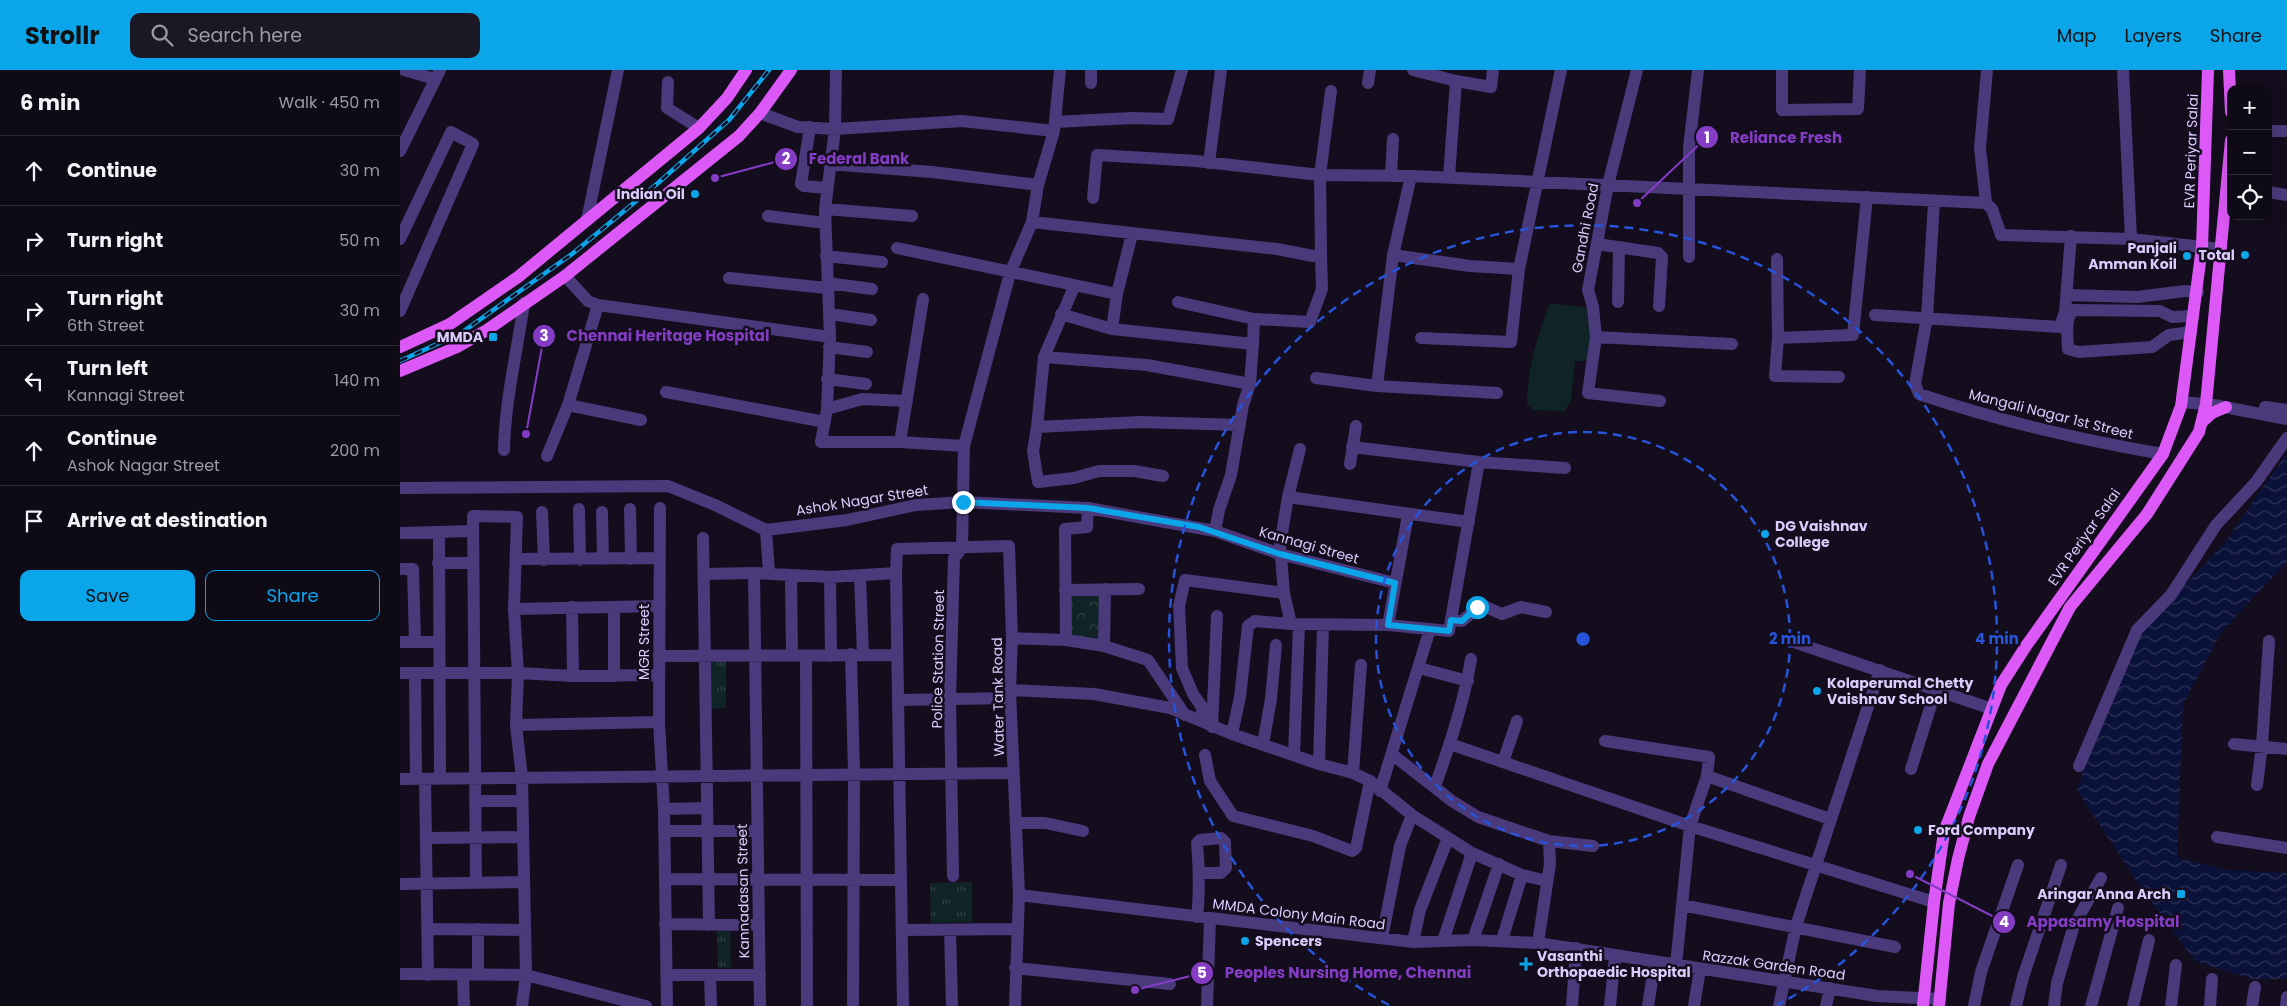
<!DOCTYPE html>
<html lang="en">
<head>
<meta charset="utf-8">
<style>
  body { margin:0; font-family:Poppins,sans-serif; background:#1c1823; color:#f1f3f6 }
  .controls { position:absolute; right:15px; top:15px; display:grid; overflow:hidden; border-radius:10px; box-shadow:0 5px 20px #0002 }
  .controls button { width:45px; height:45px; display:grid; place-items:center; padding:0; border:0; border-bottom:1px solid #2e2b35; background:#0e0a16; color:#f1f3f6; font:25px sans-serif }
  .stop { position:absolute; width:15px; height:15px; margin:-11px; border:4px solid #0ba5ea; border-radius:50%; background:#fff }
  .stop.end { background:#0ba5ea; border-color:#fff; box-shadow:0 1px 5px #0008 }
  .list { margin:0; padding:0; list-style:none }
  h2 { display:flex; justify-content:space-between; align-items:center; height:65px; margin:0; padding:0 20px; font-size:21px }
  h2 small { font-size:16px; font-weight:400; color:#9b9aa1 }
  .list li { display:grid; grid-template-columns:32px 1fr auto; gap:15px; align-items:center; box-sizing:border-box; height:70px; padding:0 20px; border-top:1px solid #2e2b35 }
  .list b { display:block; font-size:19px; white-space:nowrap }
  .list p { margin:0; font-size:16px; white-space:nowrap; color:#9b9aa1 }
  .list em { font-size:16px; font-style:normal; color:#9b9aa1 }
  .actions { display:flex; gap:10px; padding:15px 20px }
  .actions a { flex:1; padding:11px 0; border:1px solid #0ba5ea; border-radius:10px; text-align:center; font-size:18px; color:#0ba5ea }
  .actions .main { background:#0ba5ea; color:#111 }
  .icon { flex:none; width:28px; height:28px; fill:none; stroke:currentColor; stroke-width:2; stroke-linecap:round; stroke-linejoin:round }
  .map { position:relative; flex:none; width:1887px; height:936px; overflow:hidden }
  header { display:flex; align-items:center; gap:30px; box-sizing:border-box; height:70px; padding:0 25px; background:#0ba5ea; color:#111 }
  header strong { font-size:24px }
  nav { display:flex; gap:28px; margin-inline-start:auto; font-size:18px }
  .search { width:350px; height:45px; background:#1c1823; display:flex; align-items:center; gap:12px; box-sizing:border-box; padding:0 18px; border-radius:10px; color:#9b9aa1; font-size:19px }
  main { display:flex }
  aside { flex:1; background:#0e0a16 }
  .map>svg:first-child { display:block }
  .grass { fill:url(#grass-tufts) }
  .forest { fill:url(#forest-crowns) }
  .pitch { fill:#102428 }
  .water { fill:url(#water-waves) }
  .lines { fill:none; stroke-linecap:round; stroke-linejoin:round }
  .minor { stroke:#4a3a7b; stroke-width:12 }
  .major { stroke:#dd59f7; stroke-width:12 }
  .rail-casing { stroke:#0ba5ea; stroke-width:4.5 }
  .rail { stroke:#130d1e; stroke-width:2.5; stroke-dasharray:8; stroke-linecap:butt }
  .route { stroke:#0ba5ea; stroke-width:6 }
  .ring { fill:none; stroke:#2754da; stroke-width:2.5; stroke-dasharray:9 6 }
  .poi-dot { fill:#0ba5ea; stroke:#130d1e; stroke-width:2 }
  .labels { text-anchor:middle; stroke-width:5; stroke-linejoin:round; paint-order:stroke }
  .street-label { font-size:14px; fill:#dcccfd; stroke:#130d1e }
  .poi-label { font-size:14px; font-weight:bold; fill:#dcccfd; stroke:#130d1e; text-anchor:end }
  .centre { fill:#2754da; stroke:#130d1e; stroke-width:2.5 }
  .ring-label { font-size:15px; text-anchor:middle; font-weight:bold; fill:#2754da; stroke:#130d1e; stroke-width:5; stroke-linejoin:round; paint-order:stroke }
  .leader { fill:none; stroke:#853cc5; stroke-width:2 }
  .callout-dot { fill:#853cc5; stroke:#130d1e; stroke-width:2 }
  .mark-label { font-size:15px; text-anchor:middle; font-weight:bold; fill:#fff }
  .callout-label { font-size:15px; text-anchor:middle; font-weight:bold; fill:#853cc5; stroke:#130d1e; stroke-width:5; stroke-linejoin:round; paint-order:stroke }
</style>
</head>
<body>
<header>
<strong>Strollr</strong>
<div class="search"><svg class="icon" aria-label="search" viewBox="0 0 24 24"><circle cx="10" cy="10" r="6"/><path d="M15 15l6 6"/></svg>Search here</div>
<nav><a>Map</a><a>Layers</a><a>Share</a></nav>
</header>
<main>
<aside>
<h2>6 min<small>Walk · 450 m</small></h2>
<ul class="list">
<li><svg class="icon" aria-label="ahead" viewBox="0 0 24 24"><path d="M12 20V5M6 11l6-6 6 6"/></svg><div><b>Continue</b></div><em>30 m</em></li>
<li><svg class="icon" aria-label="right" viewBox="0 0 24 24"><path d="M7 20v-9h11M14 6l5 5-5 5"/></svg><div><b>Turn right</b></div><em>50 m</em></li>
<li><svg class="icon" aria-label="right" viewBox="0 0 24 24"><path d="M7 20v-9h11M14 6l5 5-5 5"/></svg><div><b>Turn right</b><p>6th Street</p></div><em>30 m</em></li>
<li><svg class="icon" aria-label="left" viewBox="0 0 24 24"><path d="M17 20v-9H6M10 6l-5 5 5 5"/></svg><div><b>Turn left</b><p>Kannagi Street</p></div><em>140 m</em></li>
<li><svg class="icon" aria-label="ahead" viewBox="0 0 24 24"><path d="M12 20V5M6 11l6-6 6 6"/></svg><div><b>Continue</b><p>Ashok Nagar Street</p></div><em>200 m</em></li>
<li><svg class="icon" aria-label="arrive" viewBox="0 0 24 24"><path d="M6 21V4h12l-3 4 3 4H6"/></svg><div><b>Arrive at destination</b></div></li>
</ul>
<div class="actions"><a class="main">Save</a><a>Share</a></div>
</aside>
<div class="map">
<svg width="1887" height="936" viewBox="0 0 1887 936">
  <defs>
    <pattern id="grass-tufts" width="24" height="20" patternUnits="userSpaceOnUse" patternTransform="scale(1.25)"><rect width="24" height="20" fill="#102428"/><path d="M3 7l-1-3M5 7V3M7 7l1-3M15 17l-1-3M17 17v-4M19 17l1-3" fill="none" stroke="#324348"/></pattern>
    <pattern id="forest-crowns" width="20" height="18" patternUnits="userSpaceOnUse" patternTransform="scale(1.25)"><rect width="20" height="18" fill="#102428"/><path d="M2 6a3 3 0 1 1 6 0M12 15a3 3 0 1 1 6 0" fill="none" stroke="#324348"/></pattern>
    <pattern id="water-waves" width="16" height="10" patternUnits="userSpaceOnUse" patternTransform="scale(1.25)"><rect width="16" height="10" fill="#0b1239"/><path d="M0 5q4-4 8 0t8 0" fill="none" stroke="#2e3357"/></pattern>
  </defs>
  <rect width="100%" height="100%" fill="#130d1e"/>
  <!-- grass -->
  <path class="grass" d="M 326,587 L 326,638 L 309,639 L 308,588 Z
    M 572,812 L 572,852 L 531,853 L 530,813 Z
    M 317,861 L 330,861 L 331,897 L 318,898 Z"/>
  <!-- forest -->
  <path class="forest" d="M 667,520 L 704,520 L 702,573 L 667,568 Z"/>
  <!-- pitch -->
  <path class="pitch" d="M 1150,233 L 1190,238 L 1194,267 L 1189,291 L 1175,291 L 1171,330 L 1165,341 L 1133,340 L 1127,334 C 1127,299 1138,264 1150,233 Z"/>
  <!-- water -->
  <path class="water" d="M 1887,383 L 1887,492 L 1822,561 L 1783,634 L 1777,788 L 1827,800 L 1887,803 L 1887,909 L 1852,909 L 1795,891 L 1735,809 L 1677,720 L 1701,649 L 1744,557 L 1822,476 Z"/>
  <g class="lines">
    <!-- minor -->
    <path class="minor" d="M 4,0 L 35,9
      M 436,0 L 435,59 L 425,139 L 430,267 L 427,339 L 421,372 L 500,372 L 564,376
      M 1013,0 L 1056,11
      M 1237,0 L 1208,115 L 1188,220 L 1193,237 L 1196,267 L 1188,323 L 1260,331
      M 1382,0 L 1382,40 L 1458,39 L 1460,0
      M 1723,0 L 1731,169
      M 268,12 L 267,38 L 299,58
      M 691,13 L 691,0
      M 968,13 L 970,0
      M 360,43 L 398,57 L 435,59 L 562,51 L 654,61
      M 655,52 L 732,48 L 768,49 L 782,0
      M 410,57 L 401,114 L 404,116 L 427,118
      M 1868,61 L 1887,61
      M 0,81 L 40,0
      M 809,93 L 821,0
      M 429,94 L 532,102 L 638,115
      M 991,106 L 993,69
      M 1049,107 L 1056,11 L 1091,17 L 1093,0
      M 1868,122 L 1887,125
      M 693,128 L 697,85 L 796,91 L 920,105 L 1013,106 L 1586,133 L 1592,139 L 1601,165 L 1731,169 L 1821,179
      M 1534,132 L 1527,247 L 1515,314 L 1519,324 C 1599,351 1680,370 1763,384
      M 1586,133 L 1580,78 L 1587,0
      M 425,139 L 512,146
      M 368,146 L 425,153
      M 187,150 L 218,0
      M 632,152 L 877,179 L 913,186 L 921,185 L 920,105 L 931,21
      M 0,169 L 51,62 L 73,74 L 0,241
      M 1197,174 L 1258,183 L 1262,187 L 1259,236
      M 497,178 L 717,224
      M 993,185 L 1070,196 L 1119,199 L 1161,0
      M 426,186 L 482,192
      M 1289,187 L 1289,78 L 1298,0
      M 1377,189 L 1378,268 L 1375,306 L 1439,307
      M 165,206 L 188,231 L 198,235 L 430,267
      M 329,208 L 427,218
      M 427,213 L 472,219
      M 674,217 L 644,287 L 637,357 L 740,352 L 840,355
      M 1667,225 L 1737,227 L 1785,221 L 1798,222
      M 778,232 L 854,249
      M 1218,232 L 1219,178
      M 430,244 L 471,250
      M 661,244 L 712,259 L 853,274 L 850,314 L 843,335 L 831,405 L 819,440 L 815,461
      M 1475,245 L 1660,257 L 1665,242 L 1671,166
      M 712,259 L 717,224 L 732,164
      M 1791,262 L 1769,265 L 1752,277 L 1679,282 L 1668,279 C 1668,268 1664,248 1674,240 L 1760,241 L 1772,247 L 1793,246
      M 1196,267 L 1332,274
      M 1021,268 L 1111,272 L 1119,199
      M 1378,268 L 1453,265 L 1467,127
      M 853,274 L 854,249 L 910,252 L 922,219 L 921,185
      M 429,277 L 467,282
      M 644,287 L 747,295 L 850,314
      M 916,308 L 977,316 L 1097,323
      M 427,309 L 466,314
      M 977,316 L 993,185 L 1011,106
      M 266,322 L 425,352
      M 1782,332 L 1814,335 L 1887,349
      M 168,335 L 241,350
      M 1865,337 L 1887,340
      M 427,339 L 462,329 L 507,331
      M 637,357 L 633,381 L 638,412 L 674,408 L 699,401 L 734,401 L 763,406
      M 500,372 L 523,229
      M 952,377 L 1079,392 L 1165,398
      M 104,380 C 105,331 117,282 124,233
      M 147,386 L 168,335 L 198,235
      M 950,394 L 956,356
      M 0,418 L 268,416 L 315,435 L 366,460 L 447,450 L 516,435 L 563,432 L 688,438 L 815,461 L 880,484 L 995,513
      M 888,427 L 900,379
      M 260,438 L 259,652 L 264,739 L 267,936
      M 179,439 L 180,490
      M 230,439 L 231,489
      M 142,442 L 144,490
      M 202,442 L 203,489
      M 366,460 L 369,503
      M 39,462 L 40,708
      M 0,463 L 73,461
      M 303,468 L 309,855
      M 562,478 L 564,376 L 610,203 L 632,152 L 638,115 L 654,61 L 660,0
      M 117,489 L 260,488
      M 38,493 L 72,493
      M 0,499 L 13,499 L 15,572
      M 304,504 L 354,503
      M 391,506 L 392,584
      M 460,506 L 463,585
      M 430,507 L 431,586
      M 665,520 L 739,519
      M 884,523 L 880,475 L 888,427 L 1069,452
      M 172,537 L 173,606
      M 214,537 L 214,606
      M 114,539 L 260,536
      M 1051,550 L 1062,551 L 1081,535 L 1102,544 L 1121,537 L 1146,542
      M 988,555 L 1008,445
      M 612,568 L 666,570 L 704,576 L 748,590 L 785,645
      M 666,570 L 665,459 L 687,457 L 688,438
      M 1388,570 L 1592,639
      M 0,572 L 39,572
      M 704,576 L 705,519
      M 451,584 L 454,704 L 453,936
      M 259,586 L 497,585
      M 406,586 L 407,936
      M 1019,598 L 1068,611
      M 0,603 L 118,603 L 173,606 L 259,605
      M 15,603 L 16,709
      M 610,620 L 694,624 L 770,638 L 832,664 L 919,694 L 953,703 L 970,711 L 1012,745 L 1072,783 L 1122,805 L 1147,811
      M 498,630 L 610,628
      M 802,650 L 802,637 L 793,624 L 782,598 L 779,536 L 785,510 L 884,523 L 891,554 L 988,555 L 1049,561 L 1079,392
      M 116,655 L 259,652
      M 812,657 L 817,546
      M 832,664 L 840,627 L 848,556 L 855,551 L 891,554
      M 1205,671 L 1309,687 L 1307,706 L 1290,756 L 1276,895
      M 863,674 L 871,629 L 876,575
      M 1050,674 L 1290,756 L 1534,832
      M 1834,674 L 1887,679
      M 805,685 L 810,711 L 833,746 L 913,766 L 952,781 L 956,778 L 970,711
      M 894,685 L 899,555
      M 993,685 L 1052,731 L 1078,747 L 1149,771 L 1150,794 L 1138,873
      M 1103,692 L 1117,651
      M 919,694 L 923,555
      M 1679,696 L 1737,560 L 1771,525 L 1816,455 L 1856,412 L 1887,368
      M 1511,699 L 1536,619
      M 953,703 L 961,595
      M 1307,706 L 1430,749
      M 0,709 L 613,703
      M 25,709 L 28,905
      M 1857,715 L 1862,675 L 1869,571
      M 1035,716 C 1050,675 1064,633 1071,589
      M 980,721 L 1030,559
      M 75,731 L 122,731
      M 264,739 L 307,738
      M 616,753 L 645,753 L 683,761
      M 264,761 L 357,761
      M 1817,767 L 1887,778
      M 26,768 L 122,767
      M 1149,771 L 1193,776
      M 553,806 L 550,629 L 554,488 L 562,478
      M 265,809 L 501,810
      M 76,813 L 73,446 L 117,447 L 114,539 L 118,603 L 116,655 L 122,708 L 126,905 L 122,936
      M 0,814 L 124,812
      M 619,825 L 1013,872 L 1073,870 L 1138,873 L 1477,926 L 1540,929
      M 1282,835 L 1495,877
      M 797,847 C 800,822 799,798 797,773 L 800,770 L 821,768 L 825,772 L 826,798 L 821,803 L 799,803
      M 265,854 L 358,855
      M 28,859 L 125,860
      M 78,859 L 78,905
      M 502,860 L 617,859
      M 550,860 L 552,936
      M 982,868 L 1000,776 L 1012,745
      M 1073,870 L 1099,794
      M 1102,870 L 1122,805
      M 1043,871 L 1072,783
      M 1013,872 L 1020,840 L 1048,768
      M 615,898 L 770,914
      M 0,904 L 126,905 L 246,936
      M 63,905 L 64,936
      M 266,905 L 360,905
      M 310,905 L 311,936
      M 360,936 L 354,503 L 430,507 L 496,503
      M 503,936 L 496,503 L 497,479 L 609,476 L 612,568 L 610,620 L 619,825 L 615,936
      M 807,936 L 810,849
      M 1172,936 L 1176,878
      M 1210,936 L 1215,886
      M 1248,936 L 1255,892
      M 1294,936 L 1300,899
      M 1379,936 L 1396,856 L 1480,600
      M 1426,936 L 1430,918
      M 1574,936 L 1581,902 L 1618,795
      M 1616,936 L 1623,907 L 1661,795
      M 1654,936 L 1657,913 L 1674,855 L 1701,808
      M 1691,936 L 1718,838
      M 1733,936 L 1749,870
      M 1771,936 L 1776,895
      M 1810,936 L 1812,909
      M 1852,936 L 1855,917
      M 1886,936 L 1887,927"/>
    <!-- major -->
    <path class="major" d="M 1829,0 L 1831,42
      M 0,277 L 50,254 L 118,207 L 299,58 L 327,28 L 346,0
      M 0,301 L 57,277 L 87,260 L 165,206 L 339,66 L 360,43 L 391,0
      M 1802,352 L 1812,343 L 1826,337
      M 1523,936 L 1534,832 L 1544,762 L 1601,615 L 1626,576 L 1763,384 L 1781,336 L 1802,177 L 1808,0
      M 1539,936 L 1549,833 L 1558,789 L 1569,747 L 1588,694 L 1670,537 L 1747,444 L 1799,362 L 1806,334 L 1831,70"/>
    <defs>
      <path id="rail" d="M 0,291 L 61,263 L 172,184 L 258,113 L 329,50 L 369,0"/>
    </defs>
    <!-- rail casing -->
    <use href="#rail" class="rail-casing"/>
    <!-- rail -->
    <use href="#rail" class="rail"/>
  </g>
  <g class="lines">
    <!-- route -->
    <path class="route" d="M 563,432 L 688,438 L 799,457 L 880,484 L 995,513 L 988,555 L 1049,561 L 1051,550 L 1062,551 L 1077,537"/>
  </g>
  <!-- distance rings -->
  <g class="ring">
    <circle cx="1183" cy="569" r="207"/>
    <path d="M989 935A414 414 0 1 1 1377 935"/>
  </g>
  <!-- markers -->
  <g class="poi-dot">
    <circle cx="295" cy="124" r="5"/>
    <circle cx="1845" cy="185" r="5"/>
    <circle cx="1787" cy="186" r="5"/>
    <rect x="88" y="262" width="10" height="10" rx="2.5"/>
    <circle cx="1365" cy="464" r="5"/>
    <circle cx="1417" cy="621" r="5"/>
    <circle cx="1518" cy="760" r="5"/>
    <rect x="1776" y="819" width="10" height="10" rx="2.5"/>
    <circle cx="845" cy="871" r="5"/>
    <path d="M1123.5 886.5h5v5h5v5h-5v5h-5v-5h-5v-5h5z"/>
  </g>
  <g class="labels">
    <!-- street labels -->
    <g class="street-label">
      <text transform="translate(1791 81) rotate(-88)" y="5">EVR Periyar Salai</text>
      <text transform="translate(1185 158) rotate(-79)" y="5">Gandhi Road</text>
      <text transform="translate(1651 344) rotate(14)" y="5">Mangali Nagar 1st Street</text>
      <text transform="translate(462 430) rotate(-9)" y="5">Ashok Nagar Street</text>
      <text transform="translate(1684 467) rotate(-55)" y="5">EVR Periyar Salai</text>
      <text transform="translate(909 475) rotate(16)" y="5">Kannagi Street</text>
      <text transform="translate(244 572) rotate(-90)" y="5">MGR Street</text>
      <text transform="translate(538 589) rotate(-89)" y="5">Police Station Street</text>
      <text transform="translate(598 627) rotate(-91)" y="5">Water Tank Road</text>
      <text transform="translate(343 821) rotate(-91)" y="5">Kannadasan Street</text>
      <text transform="translate(899 844) rotate(7)" y="5">MMDA Colony Main Road</text>
      <text transform="translate(1374 895) rotate(8)" y="5">Razzak Garden Road</text>
    </g>
    <!-- poi labels -->
    <g class="poi-label">
      <text x="285" y="129">Indian Oil</text>
      <text x="1777" y="183">Panjali<tspan x="1777" dy="16">Amman Koil</tspan></text>
      <text x="1835" y="190">Total</text>
      <text x="83" y="272">MMDA</text>
      <text x="1375" y="461" text-anchor="start">DG Vaishnav<tspan x="1375" dy="16">College</tspan></text>
      <text x="1427" y="618" text-anchor="start">Kolaperumal Chetty<tspan x="1427" dy="16">Vaishnav School</tspan></text>
      <text x="1528" y="765" text-anchor="start">Ford Company</text>
      <text x="1771" y="829">Aringar Anna Arch</text>
      <text x="855" y="876" text-anchor="start">Spencers</text>
      <text x="1137" y="891" text-anchor="start">Vasanthi<tspan x="1137" dy="16">Orthopaedic Hospital</tspan></text>
    </g>
  </g>
  <circle cx="1183" cy="569" r="8" class="centre"/>
  <g class="ring-label">
    <text x="1390" y="574">2 min</text>
    <text x="1597" y="574">4 min</text>
  </g>
  <!-- callouts -->
  <path class="leader" d="M1237 133L1307 67M315 108L386 89M126 364L144 266M1510 804L1604 852M735 920L802 903"/>
  <g class="callout-dot">
    <circle cx="1237" cy="133" r="5"/>
    <circle cx="315" cy="108" r="5"/>
    <circle cx="126" cy="364" r="5"/>
    <circle cx="1510" cy="804" r="5"/>
    <circle cx="735" cy="920" r="5"/>
    <circle cx="1307" cy="67" r="12"/>
    <circle cx="386" cy="89" r="12"/>
    <circle cx="144" cy="266" r="12"/>
    <circle cx="1604" cy="852" r="12"/>
    <circle cx="802" cy="903" r="12"/>
  </g>
  <g class="mark-label">
    <text x="1307" y="73">1</text>
    <text x="386" y="94">2</text>
    <text x="144" y="271">3</text>
    <text x="1604" y="857">4</text>
    <text x="802" y="908">5</text>
  </g>
  <g class="callout-label">
    <text x="1386" y="73">Reliance Fresh</text>
    <text x="459" y="94">Federal Bank</text>
    <text x="268" y="271">Chennai Heritage Hospital</text>
    <text x="1703" y="857">Appasamy Hospital</text>
    <text x="948" y="908">Peoples Nursing Home, Chennai</text>
  </g>
</svg>
<div class="controls">
<button>+</button>
<button>−</button>
<button><svg class="icon" aria-label="locate" viewBox="0 0 24 24"><circle cx="12" cy="12" r="6"/><path d="M12 2v4M12 18v4M2 12h4M18 12h4"/></svg></button>
</div>
<div class="stop" style="left:1077px;top:537px"></div>
<div class="stop end" style="left:563px;top:432px"></div>
</div>
</main>
</body>
</html>
